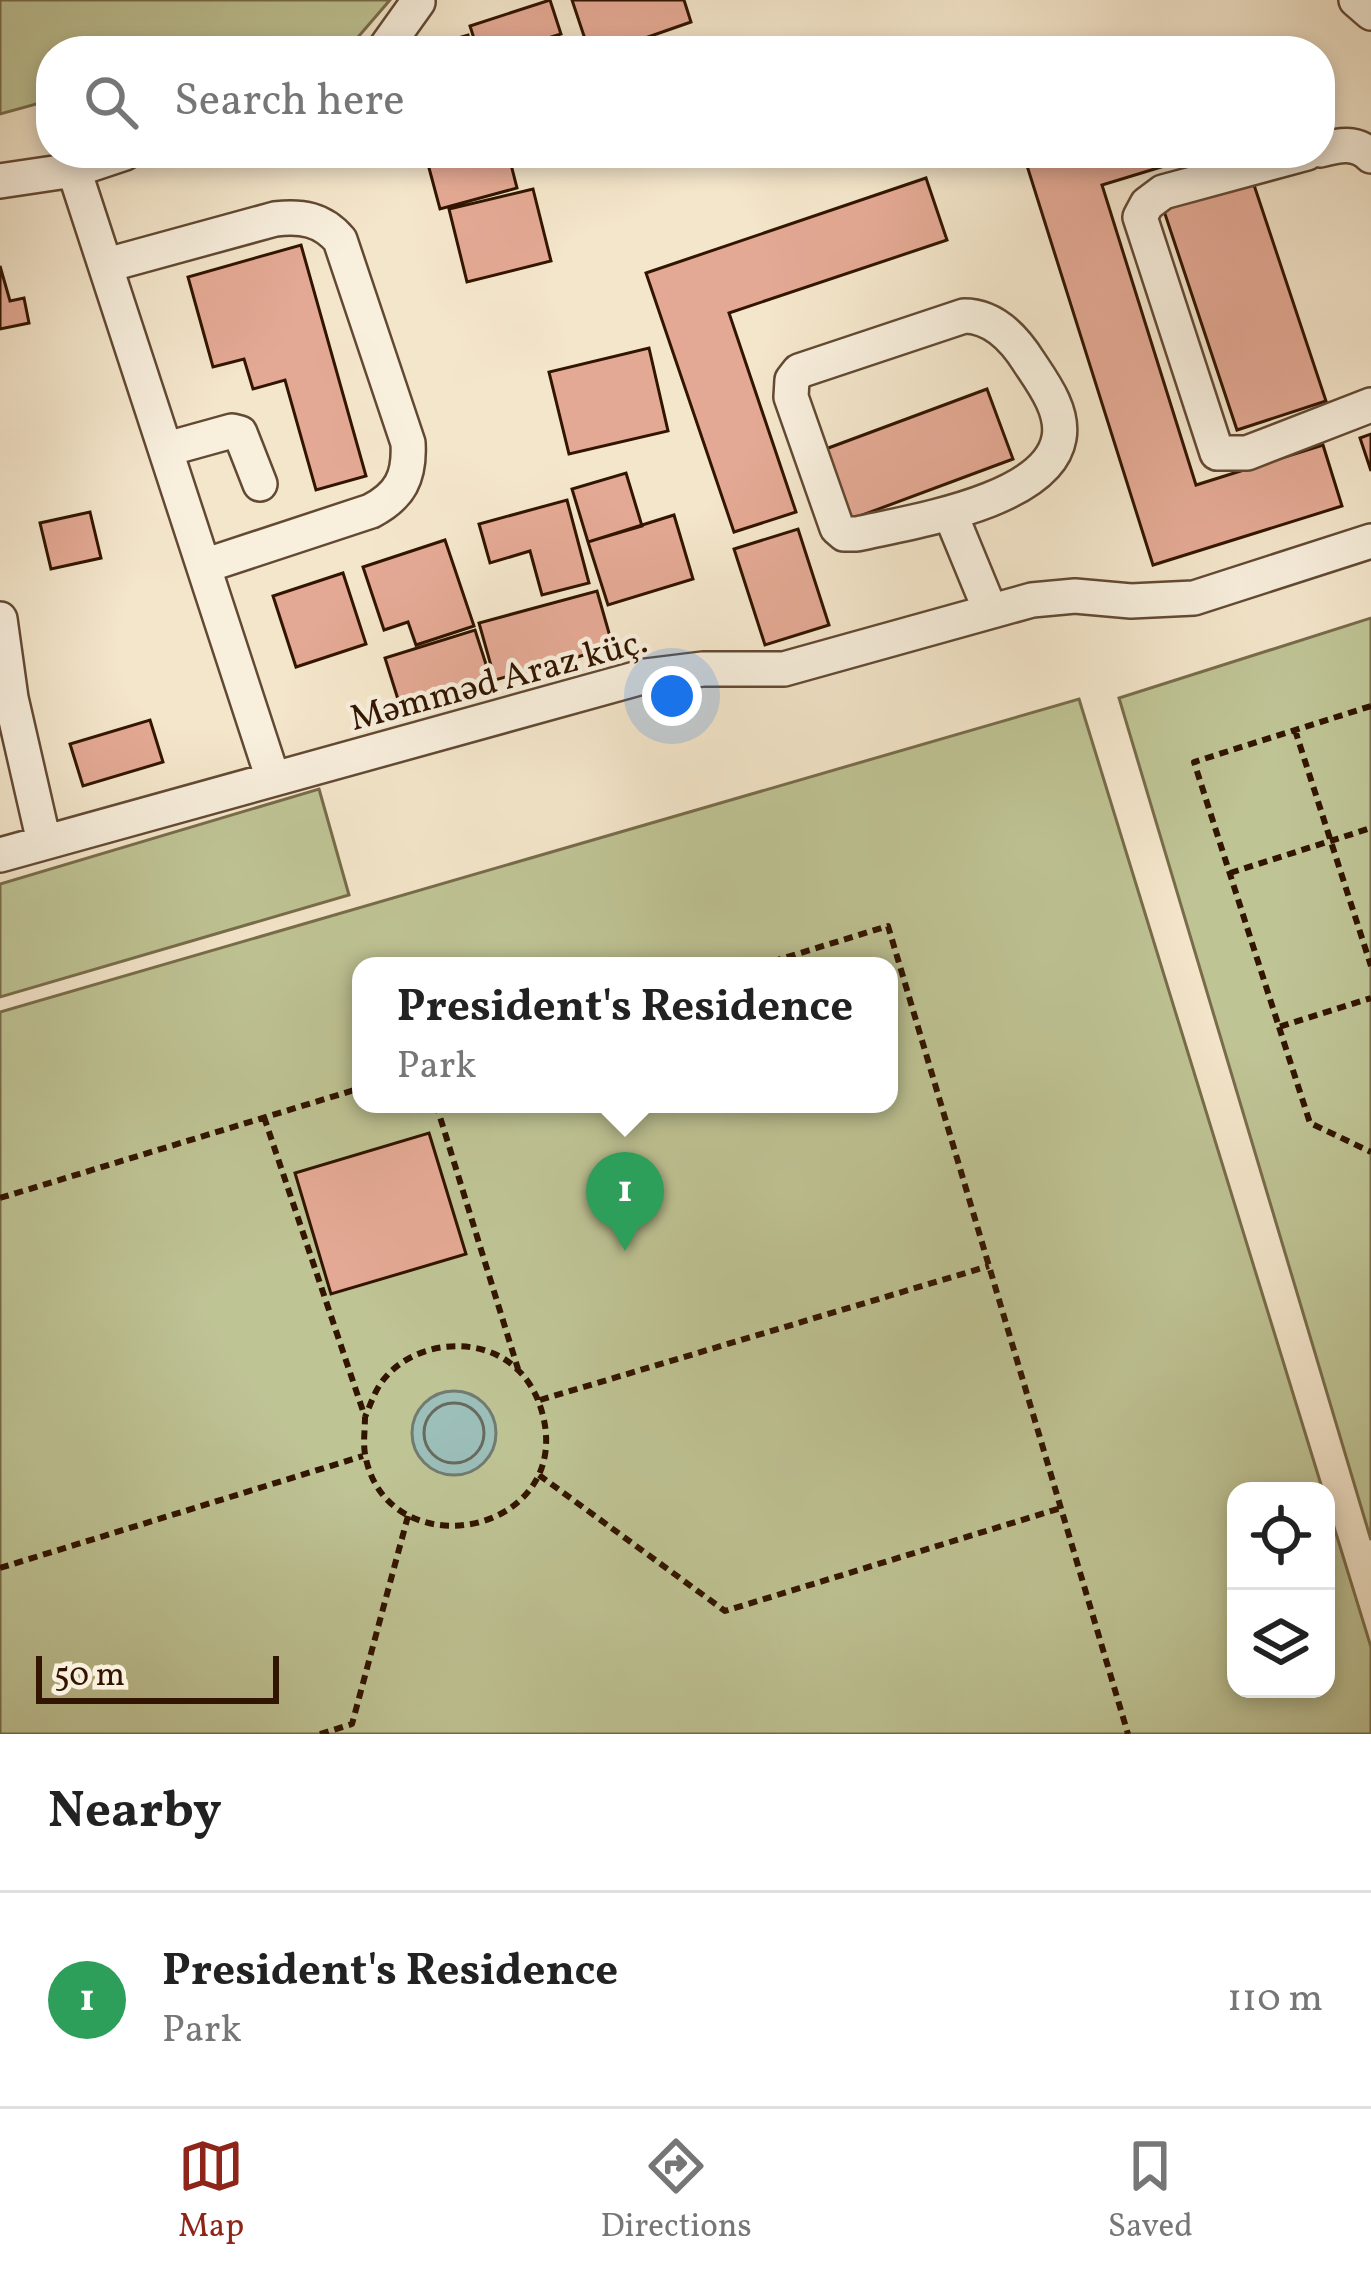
<!DOCTYPE html>
<html lang="en">
<head>
<meta charset="utf-8">
<style>
  body { margin:0; font-family:Vollkorn,serif; background:#f6f6f6; color:#222 }
  .controls { position:absolute; right:36px; bottom:36px; display:grid; overflow:hidden; border-radius:24px; box-shadow:0 6px 18px #0003 }
  .controls button { width:108px; height:108px; display:grid; place-items:center; padding:0; border:0; border-bottom:3px solid #e0e0e0; background:#fff; color:#222; font:60px sans-serif }
  .scale { position:absolute; left:36px; bottom:30px; width:243px; box-sizing:border-box; padding-left:12px; border:6px solid #321500; border-top:0; font-size:33px; line-height:42px; white-space:nowrap; color:#321500; -webkit-text-stroke:9px #f8efdd; paint-order:stroke }
  .you { position:absolute; left:672px; top:696px; width:42px; height:42px; margin:-30px; border:9px solid #fff; border-radius:50%; background:#1a73e8; box-shadow:0 0 0 18px #1a73e833 }
  .badge { display:grid; place-items:center; width:78px; height:78px; border-radius:50%; background:#8f2418; color:#fff; font-size:39px; font-weight:700 }
  .pin { position:absolute; translate:-50% -99px; filter:drop-shadow(0 3px 6px #0008) }
  .pin::after { content:''; position:absolute; top:63px; width:42px; height:36px; background:inherit; clip-path:polygon(0 0,100% 0,50% 100%) }
  .popup { position:absolute; left:352px; top:957px; width:546px; height:156px; box-sizing:border-box; display:grid; place-content:center; border-radius:24px; background:#fff; filter:drop-shadow(0 3px 9px #0005); font-size:39px; white-space:nowrap; color:#767676 }
  .popup b { font-size:45px; color:#222 }
  .popup::after { content:''; position:absolute; left:50%; top:100%; margin-left:-24px; border:24px solid transparent; border-top-color:#fff }
  .list { margin:0; padding:0; list-style:none }
  h2 { display:flex; justify-content:space-between; align-items:center; height:156px; margin:0; padding:0 48px; font-size:51px }
  h2 small { font-size:39px; font-weight:400; color:#767676 }
  .list li { display:grid; grid-template-columns:78px 1fr auto; gap:36px; align-items:center; box-sizing:border-box; height:216px; padding:0 48px; border-top:3px solid #e0e0e0 }
  .list b { display:block; font-size:45px; white-space:nowrap }
  .list p { margin:0; font-size:39px; white-space:nowrap; color:#767676 }
  .list em { font-size:39px; font-style:normal; color:#767676 }
  .icon { flex:none; width:66px; height:66px; fill:none; stroke:currentColor; stroke-width:2; stroke-linecap:round; stroke-linejoin:round }
  .map { position:relative; flex:none; width:1371px; height:1734px; overflow:hidden }
  .search { position:absolute; background:#fff; box-shadow:0 6px 18px #0003; left:36px; right:36px; top:36px; height:132px; display:flex; align-items:center; gap:30px; box-sizing:border-box; padding:0 42px; border-radius:48px; color:#767676; font-size:45px }
  .sheet { height:372px; background:#fff }
  nav { display:flex; justify-content:space-around; align-items:center; box-sizing:border-box; height:168px; border-top:3px solid #e0e0e0; background:#fff; font-size:33px; color:#767676 }
  nav a { display:grid; justify-items:center; gap:6px }
  nav .on { color:#8f2418 }
  .map>svg:first-child { display:block }
  .green { fill:#bfc495; stroke:#786c4a; stroke-width:3; fill-rule:evenodd }
  .water { fill:#9cbfba; stroke:#727b70; stroke-width:3 }
  .lines { fill:none; stroke-linecap:round; stroke-linejoin:round }
  .shore { stroke:#676a5d; stroke-width:3 }
  .building { fill:#e4a994; stroke:#321500; stroke-width:3 }
  .minor-casing { stroke:#624933; stroke-width:38 }
  .path { stroke:#321500; stroke-width:6; stroke-dasharray:9 6; stroke-linecap:butt }
  .minor { stroke:#f8efdd; stroke-width:33 }
  .labels { text-anchor:middle; stroke-width:9; stroke-linejoin:round; paint-order:stroke }
  .street-label { font-size:36px; fill:#321500; stroke:#f8efdd }
</style>
</head>
<body>
<div class="map">
<svg width="1371" height="1734" viewBox="0 0 1371 1734">
  <rect width="100%" height="100%" fill="#f4e6cb"/>
  <filter id="stains"><feTurbulence type="fractalNoise" baseFrequency=".00167" numOctaves="4"/><feColorMatrix values="0 0 0 0 .2 0 0 0 0 .09 0 0 0 0 .02 0 0 0 .5 -.17"/></filter>
  <radialGradient id="worn" r=".72"><stop offset=".6" stop-color="#630" stop-opacity="0"/><stop offset="1" stop-color="#630" stop-opacity=".3"/></radialGradient>
  <!-- green -->
  <path class="green" d="M 0,0 L 390,0 L 346,51 L 51,51 L 51,110 L 47,101 L 0,114 Z
    M 1371,618 L 1371,1540 L 1119,698 Z
    M 1079,699 L 1323,1491 L 1236,1491 L 1236,1689 L 1326,1689 L 1326,1501 L 1371,1647 L 1371,1734 L 0,1734 L 0,1012 ZM 361,966 L 889,966 L 889,1104 L 361,1104 Z
    M 319,789 L 349,895 L 0,997 L 0,884 Z"/>
  <!-- water -->
  <path class="water" d="M412 1433a42 42 0 1 1 84 0a42 42 0 1 1-84 0Z"/>
  <g class="lines">
    <!-- shore -->
    <path class="shore" d="M424 1433a30 30 0 1 1 60 0a30 30 0 1 1-60 0Z"/>
  </g>
  <!-- building -->
  <path class="building" d="M 550,0 L 561,34 L 506,51 L 478,51 L 470,26 Z
    M 572,0 L 684,0 L 691,22 L 608,51 L 589,51 Z
    M 468,35 L 472,51 L 412,51 Z
    M 425,153 L 508,153 L 517,188 L 440,209 Z
    M 1023,153 L 1207,153 L 1102,185 L 1196,485 L 1323,445 L 1342,506 L 1153,565 Z
    M 926,178 L 947,240 L 729,313 L 796,512 L 734,532 L 646,273 Z
    M 1252,179 L 1326,401 L 1237,430 L 1163,208 Z
    M 533,189 L 551,261 L 467,282 L 449,209 Z
    M 301,245 L 366,476 L 316,490 L 285,380 L 253,389 L 244,359 L 213,367 L 188,277 Z
    M 0,266 L 10,301 L 24,298 L 29,323 L 0,329 Z
    M 649,348 L 668,431 L 569,454 L 549,372 Z
    M 987,389 L 1013,459 L 849,520 L 823,450 Z
    M 1371,434 L 1371,471 L 1360,438 Z
    M 626,473 L 642,526 L 588,542 L 572,489 Z
    M 567,500 L 589,583 L 542,595 L 530,551 L 490,563 L 479,524 Z
    M 90,512 L 101,558 L 51,569 L 40,523 Z
    M 674,515 L 693,579 L 608,605 L 588,542 Z
    M 798,529 L 829,625 L 765,645 L 734,549 Z
    M 445,540 L 474,626 L 416,645 L 408,622 L 384,630 L 363,567 Z
    M 343,573 L 366,644 L 296,667 L 273,596 Z
    M 597,591 L 613,647 L 495,680 L 479,623 Z
    M 475,630 L 492,683 L 402,712 L 385,658 Z
    M 150,720 L 163,762 L 83,786 L 70,744 Z
    M 429,1133 L 466,1254 L 331,1294 L 295,1173 Z"/>
  <g class="lines">
    <defs>
      <path id="minor" d="M 1356,0 L 1371,13
        M 383,51 L 418,2
        M 1320,150 C 1339,145 1356,141 1371,156
        M 1307,153 L 1163,192 L 1147,204 L 1140,217 L 1217,453 L 1247,453 L 1371,405
        M 74,170 L 273,779
        M 0,181 L 74,170 L 125,153
        M 107,265 L 275,219 C 302,216 322,219 340,240 L 408,443 C 410,477 400,496 371,511 L 204,566
        M 964,316 C 993,316 1014,338 1029,362 C 1043,383 1064,411 1059,438 C 1048,502 909,522 857,534 L 844,534 L 837,528 L 791,397 L 792,380 L 799,371 Z
        M 167,449 L 232,431 L 240,433 L 260,484
        M 950,513 L 990,610
        M 0,619 L 11,698 L 44,842
        M 0,855 L 646,676 L 703,669 L 784,669 L 1032,600 L 1075,596 L 1131,601 L 1194,598 L 1371,541"/>
    </defs>
    <!-- minor casing -->
    <use href="#minor" class="minor-casing"/>
    <!-- path -->
    <path class="path" d="M 1371,706 L 1194,762 L 1279,1027 L 1371,998
      M 1295,730 L 1371,966
      M 1230,873 L 1371,828
      M 758,966 L 888,926 L 1128,1734
      M 1279,1027 L 1310,1123 L 1371,1152
      M 436,1104 L 518,1369
      M 264,1117 L 365,1417 C 365,1429 363,1443 365,1454 C 385,1569 568,1537 544,1420 C 540,1402 533,1385 519,1371 C 483,1333 411,1340 381,1383 C 374,1393 370,1406 365,1417
      M 0,1198 L 361,1088
      M 540,1400 L 989,1266
      M 539,1475 L 725,1611 L 1061,1508
      M 0,1568 L 363,1456
      M 320,1734 L 352,1724 L 408,1516"/>
    <!-- minor -->
    <use href="#minor" class="minor"/>
  </g>
  <g class="labels">
    <!-- street labels -->
    <g class="street-label">
      <text transform="translate(498 678) rotate(-15)" y="13">Məmməd Araz küç.</text>
    </g>
  </g>
  <rect width="100%" height="100%" filter="url(#stains)"/>
  <rect width="100%" height="100%" fill="url(#worn)"/>
</svg>
<div class="controls">
<button><svg class="icon" aria-label="locate" viewBox="0 0 24 24"><circle cx="12" cy="12" r="6"/><path d="M12 2v4M12 18v4M2 12h4M18 12h4"/></svg></button>
<button><svg class="icon" aria-label="layers" viewBox="0 0 24 24"><path d="M12 4l9 5-9 5-9-5zM3 14l9 5 9-5"/></svg></button>
</div>
<div class="scale">50 m</div>
<div class="you"></div>
<div class="pin badge" style="left:625px;top:1251px;background:#2e9e5b">1</div>
<div class="popup"><b>President's Residence</b>Park</div>
<div class="search"><svg class="icon" aria-label="search" viewBox="0 0 24 24"><circle cx="10" cy="10" r="6"/><path d="M15 15l6 6"/></svg>Search here</div>
</div>
<section class="sheet">
<h2>Nearby<small></small></h2>
<ul class="list">
<li><span class="badge" style="background:#2e9e5b">1</span><div><b>President's Residence</b><p>Park</p></div><em>110 m</em></li>
</ul>
</section>
<nav>
<a class="on"><svg class="icon" aria-label="map" viewBox="0 0 24 24"><path d="M3 6l6-2 6 2 6-2v14l-6 2-6-2-6 2zM9 4v14M15 6v14"/></svg>Map</a>
<a><svg class="icon" aria-label="directions" viewBox="0 0 24 24"><path d="M12 3l9 9-9 9-9-9zM9 14v-3h6M13 9l2 2-2 2"/></svg>Directions</a>
<a><svg class="icon" aria-label="saved" viewBox="0 0 24 24"><path d="M7 4h10v16l-5-4-5 4z"/></svg>Saved</a>
</nav>
</body>
</html>
